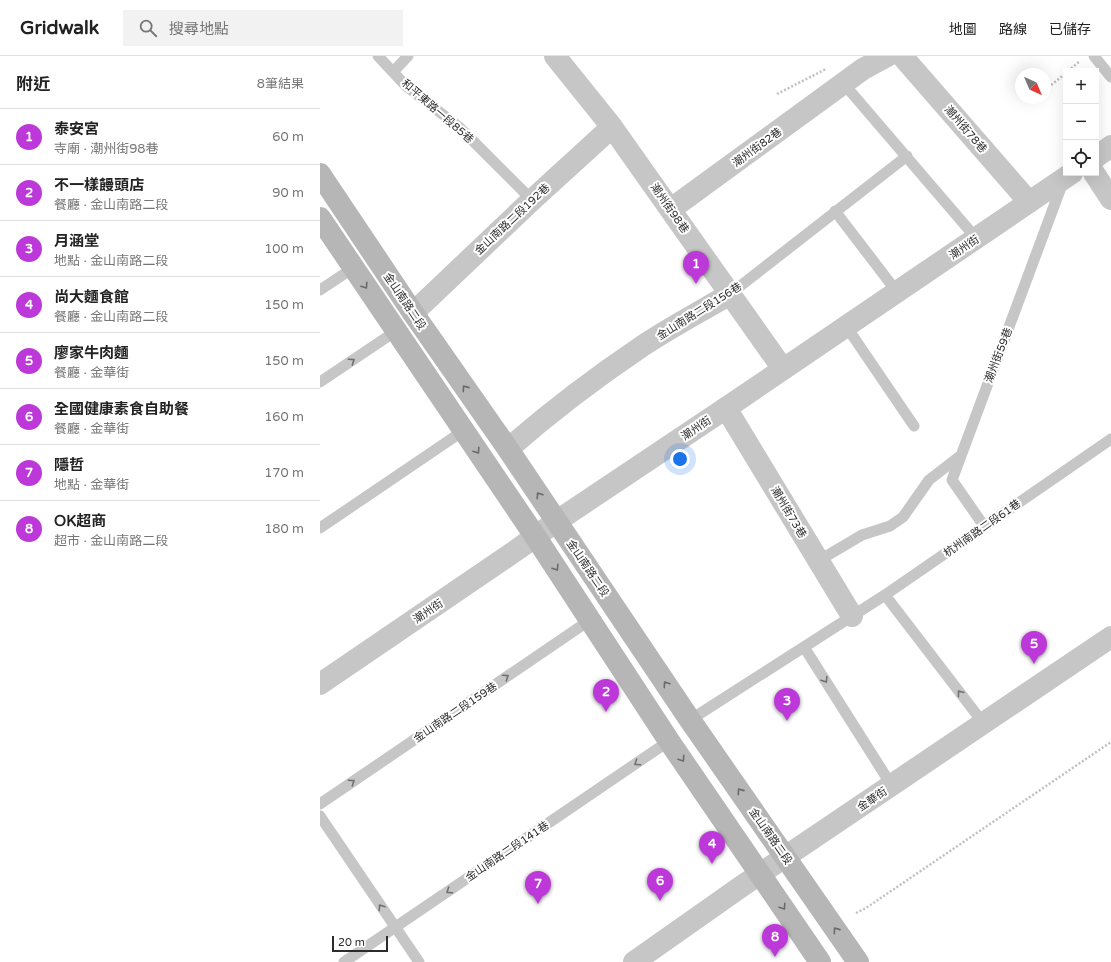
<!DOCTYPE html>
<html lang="zh-TW">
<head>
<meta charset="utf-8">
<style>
  body { margin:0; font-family:"Varela Round","Noto Sans TC",sans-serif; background:#f2f2f2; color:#222 }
  .controls { position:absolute; right:12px; top:12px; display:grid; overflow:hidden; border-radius:0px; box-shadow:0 4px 16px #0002 }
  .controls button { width:36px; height:36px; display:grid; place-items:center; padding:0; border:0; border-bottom:1px solid #e0e0e0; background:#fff; color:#222; font:20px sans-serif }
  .compass { position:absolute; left:695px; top:12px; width:36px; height:36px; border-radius:50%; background:#fff; box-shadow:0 4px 16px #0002; rotate:136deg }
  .scale { position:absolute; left:12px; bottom:10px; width:56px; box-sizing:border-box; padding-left:4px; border:2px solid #2c2c2c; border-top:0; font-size:11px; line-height:14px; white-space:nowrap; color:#2c2c2c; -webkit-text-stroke:3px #fff; paint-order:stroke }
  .you { position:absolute; left:360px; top:403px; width:14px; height:14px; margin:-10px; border:3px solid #fff; border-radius:50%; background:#1a73e8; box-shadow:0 0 0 6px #1a73e833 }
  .badge { display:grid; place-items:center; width:26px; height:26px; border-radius:50%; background:#bd38d8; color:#fff; font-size:13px; font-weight:700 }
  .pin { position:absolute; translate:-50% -33px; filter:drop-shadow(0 1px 2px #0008) }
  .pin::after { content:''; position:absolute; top:21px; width:14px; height:12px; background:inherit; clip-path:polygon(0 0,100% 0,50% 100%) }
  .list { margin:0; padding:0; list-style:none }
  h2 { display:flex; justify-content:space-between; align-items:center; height:52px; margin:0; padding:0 16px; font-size:17px }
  h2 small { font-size:13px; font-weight:400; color:#767676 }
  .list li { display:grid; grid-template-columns:26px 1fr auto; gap:12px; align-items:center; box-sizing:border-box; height:56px; padding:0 16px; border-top:1px solid #e0e0e0 }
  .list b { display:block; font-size:15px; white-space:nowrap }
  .list p { margin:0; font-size:13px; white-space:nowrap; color:#767676 }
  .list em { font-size:13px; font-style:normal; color:#767676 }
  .icon { flex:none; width:22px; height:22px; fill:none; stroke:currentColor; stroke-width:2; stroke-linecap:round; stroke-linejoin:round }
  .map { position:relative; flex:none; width:791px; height:906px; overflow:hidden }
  header { display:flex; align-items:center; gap:24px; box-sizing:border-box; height:56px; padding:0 20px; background:#fff; border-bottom:1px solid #e0e0e0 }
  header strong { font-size:19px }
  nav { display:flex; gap:22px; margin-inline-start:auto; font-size:14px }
  .search { width:280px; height:36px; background:#f2f2f2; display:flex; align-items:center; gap:10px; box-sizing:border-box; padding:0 14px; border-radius:0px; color:#767676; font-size:15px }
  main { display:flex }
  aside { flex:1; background:#fff }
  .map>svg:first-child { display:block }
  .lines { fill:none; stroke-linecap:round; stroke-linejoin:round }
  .path { stroke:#c0c0c0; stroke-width:2.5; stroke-dasharray:2 2; stroke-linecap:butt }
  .service { stroke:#c6c6c6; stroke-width:11 }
  .minor { stroke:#c6c6c6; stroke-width:22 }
  .tertiary { stroke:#c6c6c6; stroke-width:22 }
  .secondary { stroke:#b6b6b6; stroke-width:22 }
  .oneway { stroke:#6a6a6a }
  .oneway2 { stroke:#717171 }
  .labels { text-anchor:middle; stroke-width:4; stroke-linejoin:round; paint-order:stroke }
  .street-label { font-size:11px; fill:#2c2c2c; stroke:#fff }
</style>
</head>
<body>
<header>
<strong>Gridwalk</strong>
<div class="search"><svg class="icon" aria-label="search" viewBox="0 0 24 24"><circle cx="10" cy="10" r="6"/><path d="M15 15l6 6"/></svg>搜尋地點</div>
<nav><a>地圖</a><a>路線</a><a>已儲存</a></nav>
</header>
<main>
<aside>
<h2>附近<small>8筆結果</small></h2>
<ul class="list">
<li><span class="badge">1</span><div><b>泰安宮</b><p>寺廟 · 潮州街98巷</p></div><em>60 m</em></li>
<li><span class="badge">2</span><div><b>不一樣饅頭店</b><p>餐廳 · 金山南路二段</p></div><em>90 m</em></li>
<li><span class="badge">3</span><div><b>月涵堂</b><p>地點 · 金山南路二段</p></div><em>100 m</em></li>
<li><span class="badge">4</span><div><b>尚大麵食館</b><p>餐廳 · 金山南路二段</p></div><em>150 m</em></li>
<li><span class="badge">5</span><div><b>廖家牛肉麵</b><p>餐廳 · 金華街</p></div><em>150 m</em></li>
<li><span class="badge">6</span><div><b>全國健康素食自助餐</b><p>餐廳 · 金華街</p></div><em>160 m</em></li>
<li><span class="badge">7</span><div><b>隱哲</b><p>地點 · 金華街</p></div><em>170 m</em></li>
<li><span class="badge">8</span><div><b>OK超商</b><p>超市 · 金山南路二段</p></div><em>180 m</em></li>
</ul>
</aside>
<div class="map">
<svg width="791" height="906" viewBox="0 0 791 906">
  <rect width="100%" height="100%" fill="#fff"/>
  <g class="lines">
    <!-- path -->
    <path class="path" d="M 748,15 L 760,5
      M 725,34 L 746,17
      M 457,38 L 506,13
      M 536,857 L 546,852 L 791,686"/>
    <!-- service -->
    <path class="service" d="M 58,0 L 86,30 L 139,71 L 212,144
      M 774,0 L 791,21
      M 73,16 L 88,0
      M 524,28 L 656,182
      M 515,155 L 577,236
      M 0,234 L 33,212
      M 410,238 L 587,100
      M 526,270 L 594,370
      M 0,326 L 76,275
      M 664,470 L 632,424 L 743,126
      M 0,472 L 143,375
      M 498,505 L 542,479 L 570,470 L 583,461 L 609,424 L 640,400
      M 565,539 L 664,668
      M 484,591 L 572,730
      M 370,664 L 565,539 L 791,383
      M 0,748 L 270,564
      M 0,760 L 99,906
      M 24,906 L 349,685"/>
    <!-- minor -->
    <path class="minor" d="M 235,0 L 292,71 L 463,313
      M 582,0 L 709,146
      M 774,117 L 791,143
      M 351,153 L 543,13 L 567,0
      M 93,257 L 212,144 L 292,71
      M 406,352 L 532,560
      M 188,393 C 229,357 275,322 321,291 C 349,272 380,256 410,238"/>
    <!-- tertiary -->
    <path class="tertiary" d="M 776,101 L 791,90
      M 0,628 L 198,493 L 237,465 L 406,352 L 752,117
      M 314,906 L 422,830 L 791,581"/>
    <!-- secondary -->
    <path class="secondary" d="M 0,118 L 93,257 L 188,393 L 370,664 L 538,906
      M 0,162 L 215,480 L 349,685 L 500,906"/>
  </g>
  <!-- one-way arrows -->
  <defs><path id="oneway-chevron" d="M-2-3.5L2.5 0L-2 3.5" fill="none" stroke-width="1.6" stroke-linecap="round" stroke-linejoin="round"/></defs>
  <g class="oneway">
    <use href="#oneway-chevron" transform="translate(45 230) rotate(56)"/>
    <use href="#oneway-chevron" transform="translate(145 332) rotate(-125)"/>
    <use href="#oneway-chevron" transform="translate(157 395) rotate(56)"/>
    <use href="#oneway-chevron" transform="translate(219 439) rotate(-124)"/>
    <use href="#oneway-chevron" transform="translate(236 512) rotate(57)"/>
    <use href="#oneway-chevron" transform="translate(346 628) rotate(-124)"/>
    <use href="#oneway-chevron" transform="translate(362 703) rotate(56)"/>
    <use href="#oneway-chevron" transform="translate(420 735) rotate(-125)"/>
    <use href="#oneway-chevron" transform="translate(463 851) rotate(56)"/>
    <use href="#oneway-chevron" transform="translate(516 874) rotate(-125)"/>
  </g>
  <g class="oneway2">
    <use href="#oneway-chevron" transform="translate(32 305) rotate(-34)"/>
    <use href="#oneway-chevron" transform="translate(186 621) rotate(-34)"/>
    <use href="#oneway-chevron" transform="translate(505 624) rotate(58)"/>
    <use href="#oneway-chevron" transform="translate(640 637) rotate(-128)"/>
    <use href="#oneway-chevron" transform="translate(317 707) rotate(146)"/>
    <use href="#oneway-chevron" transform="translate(32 726) rotate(-34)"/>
    <use href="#oneway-chevron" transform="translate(129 835) rotate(146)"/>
    <use href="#oneway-chevron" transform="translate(61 851) rotate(-124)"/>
  </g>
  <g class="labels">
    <!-- street labels -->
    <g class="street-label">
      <text transform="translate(118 55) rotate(41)" y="4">和平東路一段85巷</text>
      <text transform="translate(646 73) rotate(49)" y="4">潮州街78巷</text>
      <text transform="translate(437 91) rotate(-36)" y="4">潮州街82巷</text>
      <text transform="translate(350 152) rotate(55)" y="4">潮州街98巷</text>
      <text transform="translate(192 163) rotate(-43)" y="4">金山南路二段192巷</text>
      <text transform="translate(644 191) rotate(-34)" y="4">潮州街</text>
      <text transform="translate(85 245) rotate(56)" y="4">金山南路二段</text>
      <text transform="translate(379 255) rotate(-32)" y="4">金山南路二段156巷</text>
      <text transform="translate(678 299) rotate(-69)" y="4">潮州街59巷</text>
      <text transform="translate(376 372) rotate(-34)" y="4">潮州街</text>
      <text transform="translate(469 456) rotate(59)" y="4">潮州街73巷</text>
      <text transform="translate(662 472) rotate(-35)" y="4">杭州南路二段61巷</text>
      <text transform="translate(268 512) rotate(56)" y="4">金山南路二段</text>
      <text transform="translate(108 555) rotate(-34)" y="4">潮州街</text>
      <text transform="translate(135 656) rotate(-34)" y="4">金山南路二段159巷</text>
      <text transform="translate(552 743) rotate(-34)" y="4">金華街</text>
      <text transform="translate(451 780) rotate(55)" y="4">金山南路二段</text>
      <text transform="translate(187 795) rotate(-34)" y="4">金山南路二段141巷</text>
    </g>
  </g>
</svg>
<div class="controls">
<button>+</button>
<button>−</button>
<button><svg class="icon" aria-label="locate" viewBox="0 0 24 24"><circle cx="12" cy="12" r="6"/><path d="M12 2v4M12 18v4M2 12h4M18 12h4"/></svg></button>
</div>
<svg class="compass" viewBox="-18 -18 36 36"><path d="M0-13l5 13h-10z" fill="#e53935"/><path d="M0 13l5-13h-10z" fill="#767676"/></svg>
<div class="scale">20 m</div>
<div class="you"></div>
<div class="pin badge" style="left:376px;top:228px">1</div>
<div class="pin badge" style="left:286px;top:656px">2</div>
<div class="pin badge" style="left:467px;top:665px">3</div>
<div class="pin badge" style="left:392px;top:808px">4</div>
<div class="pin badge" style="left:714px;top:608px">5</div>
<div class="pin badge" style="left:340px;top:845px">6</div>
<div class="pin badge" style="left:218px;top:848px">7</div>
<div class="pin badge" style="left:455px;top:901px">8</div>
</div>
</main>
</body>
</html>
